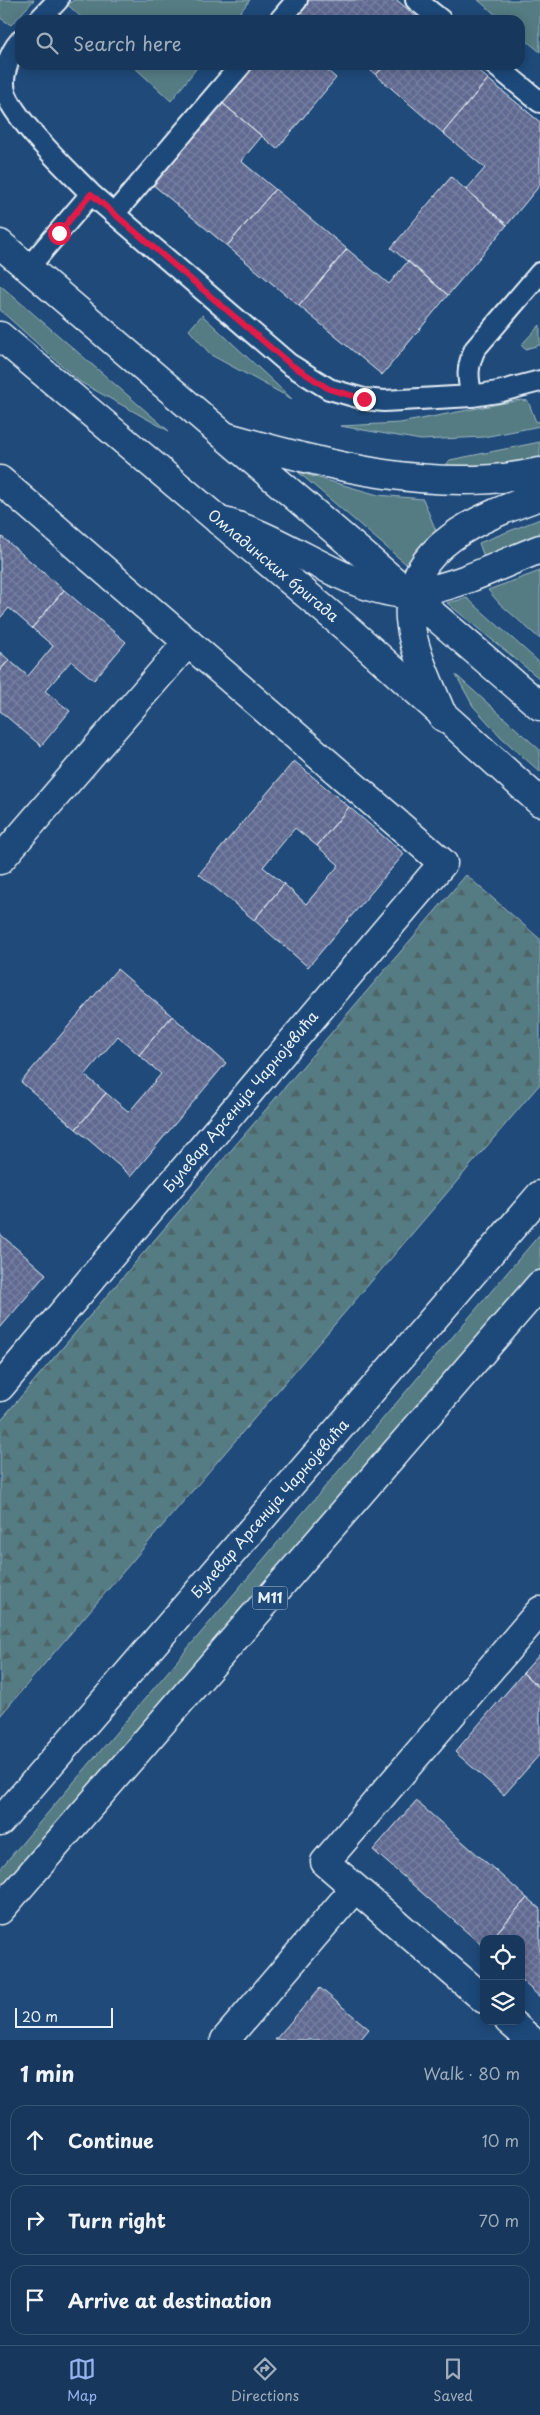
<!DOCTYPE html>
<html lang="en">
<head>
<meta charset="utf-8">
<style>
  body { margin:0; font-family:"Playpen Sans",sans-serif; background:#203f62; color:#f1f3f6 }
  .controls { position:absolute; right:15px; bottom:15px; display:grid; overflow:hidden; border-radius:10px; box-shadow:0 2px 12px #0003 }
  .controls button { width:45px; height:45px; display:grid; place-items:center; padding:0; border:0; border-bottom:1px solid #365272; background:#17385c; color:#f1f3f6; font:25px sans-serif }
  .scale { position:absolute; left:15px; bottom:12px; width:98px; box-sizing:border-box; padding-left:5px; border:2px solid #e8f1f8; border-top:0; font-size:14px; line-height:18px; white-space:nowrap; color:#e8f1f8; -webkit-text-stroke:4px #1f4a7a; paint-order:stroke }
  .stop { position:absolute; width:15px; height:15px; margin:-11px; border:4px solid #e11d48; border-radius:50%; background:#fff }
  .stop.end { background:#e11d48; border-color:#fff; box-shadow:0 1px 5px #0008 }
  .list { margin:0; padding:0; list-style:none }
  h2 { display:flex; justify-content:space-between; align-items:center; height:65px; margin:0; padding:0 20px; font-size:21px }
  h2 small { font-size:16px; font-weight:400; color:#9eacbb }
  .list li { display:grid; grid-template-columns:32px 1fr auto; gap:15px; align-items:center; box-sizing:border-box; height:70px; margin:0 10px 10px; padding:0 10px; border:1px solid #365272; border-radius:15px }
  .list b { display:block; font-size:19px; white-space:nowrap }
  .list em { font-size:16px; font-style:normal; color:#9eacbb }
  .icon { flex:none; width:28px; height:28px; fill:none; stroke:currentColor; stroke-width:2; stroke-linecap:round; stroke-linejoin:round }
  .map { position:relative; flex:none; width:540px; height:2040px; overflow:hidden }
  .search { position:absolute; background:#17385c; box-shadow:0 2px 12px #0003; left:15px; right:15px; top:15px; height:55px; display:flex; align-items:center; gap:12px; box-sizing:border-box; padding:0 18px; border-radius:15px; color:#9eacbb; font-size:19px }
  .sheet { height:305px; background:#17385c }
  nav { display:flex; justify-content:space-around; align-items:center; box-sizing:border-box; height:70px; border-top:1px solid #365272; background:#17385c; font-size:14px; color:#9eacbb }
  nav a { display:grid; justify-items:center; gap:2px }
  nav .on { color:#95b2f1 }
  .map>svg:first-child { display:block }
  .grass { fill:#557c83; stroke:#9eb6be }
  .forest { fill:url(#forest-firs); stroke:#9eb6be }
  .building { fill:url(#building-cross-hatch); stroke:#e8f1f8 }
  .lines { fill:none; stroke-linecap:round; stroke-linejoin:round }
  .lane-casing { stroke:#e8f1f8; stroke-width:24 }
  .street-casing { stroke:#e8f1f8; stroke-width:31 }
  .secondary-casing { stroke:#e8f1f8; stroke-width:31 }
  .highway-casing { stroke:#e8f1f8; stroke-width:31 }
  .lane { stroke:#1f4a7a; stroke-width:20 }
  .street { stroke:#1f4a7a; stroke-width:28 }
  .secondary { stroke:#1f4a7a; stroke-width:28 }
  .highway { stroke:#1f4a7a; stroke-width:28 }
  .route { stroke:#e11d48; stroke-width:6 }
  .labels { text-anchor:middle; stroke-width:4; stroke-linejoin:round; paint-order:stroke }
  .shield { fill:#1f4a7a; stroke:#acbfd2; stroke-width:1 }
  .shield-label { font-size:14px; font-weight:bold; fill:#e8f1f8 }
  .street-label { font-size:15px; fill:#e8f1f8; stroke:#1f4a7a }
</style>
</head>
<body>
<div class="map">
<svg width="540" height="2040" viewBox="0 0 540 2040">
  <defs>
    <pattern id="forest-firs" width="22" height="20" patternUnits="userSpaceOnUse" patternTransform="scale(1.25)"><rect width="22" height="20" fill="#557c83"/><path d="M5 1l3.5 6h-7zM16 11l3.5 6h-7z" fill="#4e6569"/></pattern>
    <pattern id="building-cross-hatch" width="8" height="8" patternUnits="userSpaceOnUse" patternTransform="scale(1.25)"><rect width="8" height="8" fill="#606a91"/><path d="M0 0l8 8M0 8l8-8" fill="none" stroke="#7780a1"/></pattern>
  </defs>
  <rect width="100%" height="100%" fill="#1f4a7a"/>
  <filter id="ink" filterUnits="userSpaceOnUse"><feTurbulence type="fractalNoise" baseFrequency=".02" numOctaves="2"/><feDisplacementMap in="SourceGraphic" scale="10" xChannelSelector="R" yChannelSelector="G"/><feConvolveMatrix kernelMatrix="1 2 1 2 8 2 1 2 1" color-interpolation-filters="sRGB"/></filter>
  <g filter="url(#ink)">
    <!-- grass -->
    <path class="grass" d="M 0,0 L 34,0 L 11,25 L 0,18 Z
      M 73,0 L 250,0 L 234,20 L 84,20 L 68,5 Z
      M 478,0 L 540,0 L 540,52 L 520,35 L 520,20 L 502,20 Z
      M 132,65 L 199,65 L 171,101 Z
      M 0,285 L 169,431 L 80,382 L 0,310 Z
      M 202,315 L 292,399 L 211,355 L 189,330 Z
      M 540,325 L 540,345 L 525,349 L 521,345 Z
      M 520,400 L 528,401 L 536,422 L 540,421 L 540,426 L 484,437 L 421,440 L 340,426 L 400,423 Z
      M 540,442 L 540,463 L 439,474 L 450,460 Z
      M 298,472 L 378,495 L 423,499 L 436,531 L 406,564 Z
      M 540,519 L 540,537 L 484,557 L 479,543 Z
      M 540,571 L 540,639 L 499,603 L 488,590 Z
      M 467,598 L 540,663 L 540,679 L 447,603 Z
      M 456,675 L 540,750 L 540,772 L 501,737 L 473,706 Z
      M 540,1234 L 540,1271 L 0,1903 L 0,1869 Z"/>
    <!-- forest -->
    <path class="forest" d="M 466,875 L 540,939 L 540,1084 L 0,1716 L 0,1421 Z"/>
    <!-- building -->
    <path class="building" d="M 307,0 L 397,0 L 420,20 L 289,20 Z
      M 252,65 L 321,65 L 336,78 L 277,149 L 221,102 Z
      M 364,65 L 385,65 L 376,75 Z
      M 385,65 L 472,65 L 488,79 L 443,133 L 376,75 Z
      M 488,79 L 540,122 L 540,185 L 507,225 L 466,190 L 485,168 L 443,133 Z
      M 221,102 L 262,136 L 241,161 L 275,189 L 227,246 L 152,184 Z
      M 451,177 L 507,225 L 448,295 L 391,248 Z
      M 275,189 L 347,249 L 299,306 L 227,246 Z
      M 347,249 L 389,284 L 408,261 L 448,295 L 382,375 L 299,306 Z
      M 2,537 L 64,590 L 32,628 L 9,608 L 0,618 L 0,540 Z
      M 64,590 L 126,642 L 94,680 L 71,661 L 47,689 L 45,691 L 70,711 L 41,746 L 0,711 L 0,670 L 9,660 L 28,676 L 53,646 L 32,628 Z
      M 0,652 L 9,660 L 0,670 Z
      M 294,761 L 349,807 L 317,846 L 295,828 L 263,867 L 284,884 L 254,920 L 199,874 Z
      M 349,807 L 404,854 L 308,967 L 254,920 L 284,884 L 306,904 L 339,865 L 317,846 Z
      M 117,969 L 172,1016 L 139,1055 L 118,1036 L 85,1075 L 106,1093 L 76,1129 L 21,1082 Z
      M 172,1016 L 226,1063 L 131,1176 L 76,1129 L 106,1093 L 129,1112 L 161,1074 L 139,1055 Z
      M 0,1234 L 46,1274 L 0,1328 Z
      M 540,1654 L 540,1688 L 523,1673 Z
      M 523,1673 L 540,1688 L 540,1754 L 504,1795 L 455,1752 Z
      M 416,1801 L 527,1898 L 491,1939 L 484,1939 L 484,1947 L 373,1850 Z
      M 527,1898 L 540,1909 L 540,1997 L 521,1980 L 521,1939 L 491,1939 Z
      M 320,1988 L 369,2029 L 360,2040 L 275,2040 Z"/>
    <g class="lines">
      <defs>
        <path id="lane" d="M 416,0 L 441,20
          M 39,20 L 58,0
          M 280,20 L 297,0
          M 20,41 C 10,52 1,76 5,91 C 13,119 69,171 91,194
          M 495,65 L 540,102
          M 114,214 L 241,65
          M 28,268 L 91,194 L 289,364 L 329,389 L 364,399 L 384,401 L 472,396 C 467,377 467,366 475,349 L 540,273
          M 472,396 L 498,392 L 540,381"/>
        <path id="street" d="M 0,480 L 443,863 L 0,1387
          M 0,860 L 188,642
          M 484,1999 L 325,1862 L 540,1611
          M 509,2021 L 531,2040
          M 225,2040 L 355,1888"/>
        <path id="secondary" d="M 0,244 L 540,706
          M 0,336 L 350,631 L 540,802"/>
        <path id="highway" d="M 227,437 C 328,465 435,495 540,472
          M 219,521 C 282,534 349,594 411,594 C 417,594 424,591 429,590 C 468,582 503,563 540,549
          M 443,717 C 431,686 413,653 410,619 C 404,545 484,516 540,496
          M 0,1822 L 540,1195
          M 0,1910 L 540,1285"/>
      </defs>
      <!-- lane casing -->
      <use href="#lane" class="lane-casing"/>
      <!-- street casing -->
      <use href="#street" class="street-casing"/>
      <!-- secondary casing -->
      <use href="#secondary" class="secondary-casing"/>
      <!-- highway casing -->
      <use href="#highway" class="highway-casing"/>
      <!-- lane -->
      <use href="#lane" class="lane"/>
      <!-- street -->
      <use href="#street" class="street"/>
      <!-- secondary -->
      <use href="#secondary" class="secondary"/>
      <!-- highway -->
      <use href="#highway" class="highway"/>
    </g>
  </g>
  <g class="lines" filter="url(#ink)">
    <!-- route -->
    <path class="route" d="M 59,233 L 91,194 L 290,364 L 329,389 L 364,399"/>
  </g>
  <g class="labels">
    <!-- shield labels -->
    <rect class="shield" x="252.5" y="1586.5" width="35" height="23" rx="4"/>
    <g class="shield-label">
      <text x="270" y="1603">M11</text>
    </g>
    <!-- street labels -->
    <g class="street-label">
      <text transform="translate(273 566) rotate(40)" y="5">Омладинских бригада</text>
      <text transform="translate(241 1102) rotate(-50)" y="5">Булевар Арсенија Чарнојевића</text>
      <text transform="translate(270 1509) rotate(-49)" y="5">Булевар Арсенија Чарнојевића</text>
    </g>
  </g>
</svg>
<div class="controls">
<button><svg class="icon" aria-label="locate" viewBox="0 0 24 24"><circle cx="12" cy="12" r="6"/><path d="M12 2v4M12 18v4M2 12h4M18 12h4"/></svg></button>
<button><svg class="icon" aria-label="layers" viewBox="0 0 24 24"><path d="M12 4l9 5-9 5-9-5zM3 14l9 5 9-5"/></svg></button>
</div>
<div class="scale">20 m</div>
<div class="stop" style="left:59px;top:233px"></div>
<div class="stop end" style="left:364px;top:399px"></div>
<div class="search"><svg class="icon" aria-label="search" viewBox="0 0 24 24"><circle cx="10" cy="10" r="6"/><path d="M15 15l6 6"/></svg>Search here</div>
</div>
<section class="sheet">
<h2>1 min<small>Walk · 80 m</small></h2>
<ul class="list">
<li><svg class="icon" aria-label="ahead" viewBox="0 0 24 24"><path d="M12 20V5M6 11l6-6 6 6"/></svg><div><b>Continue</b></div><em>10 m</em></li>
<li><svg class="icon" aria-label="right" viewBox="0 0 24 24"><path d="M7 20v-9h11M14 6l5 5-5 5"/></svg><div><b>Turn right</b></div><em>70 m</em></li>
<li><svg class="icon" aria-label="arrive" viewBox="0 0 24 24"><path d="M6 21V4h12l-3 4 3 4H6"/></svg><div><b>Arrive at destination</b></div></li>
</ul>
</section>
<nav>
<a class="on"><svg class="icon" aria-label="map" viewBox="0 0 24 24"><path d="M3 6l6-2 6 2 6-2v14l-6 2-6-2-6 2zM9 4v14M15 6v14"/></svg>Map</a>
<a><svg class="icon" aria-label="directions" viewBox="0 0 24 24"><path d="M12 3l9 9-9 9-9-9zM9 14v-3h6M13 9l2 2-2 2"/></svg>Directions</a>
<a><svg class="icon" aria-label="saved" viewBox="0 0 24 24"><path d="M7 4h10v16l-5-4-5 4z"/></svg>Saved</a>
</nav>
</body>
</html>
